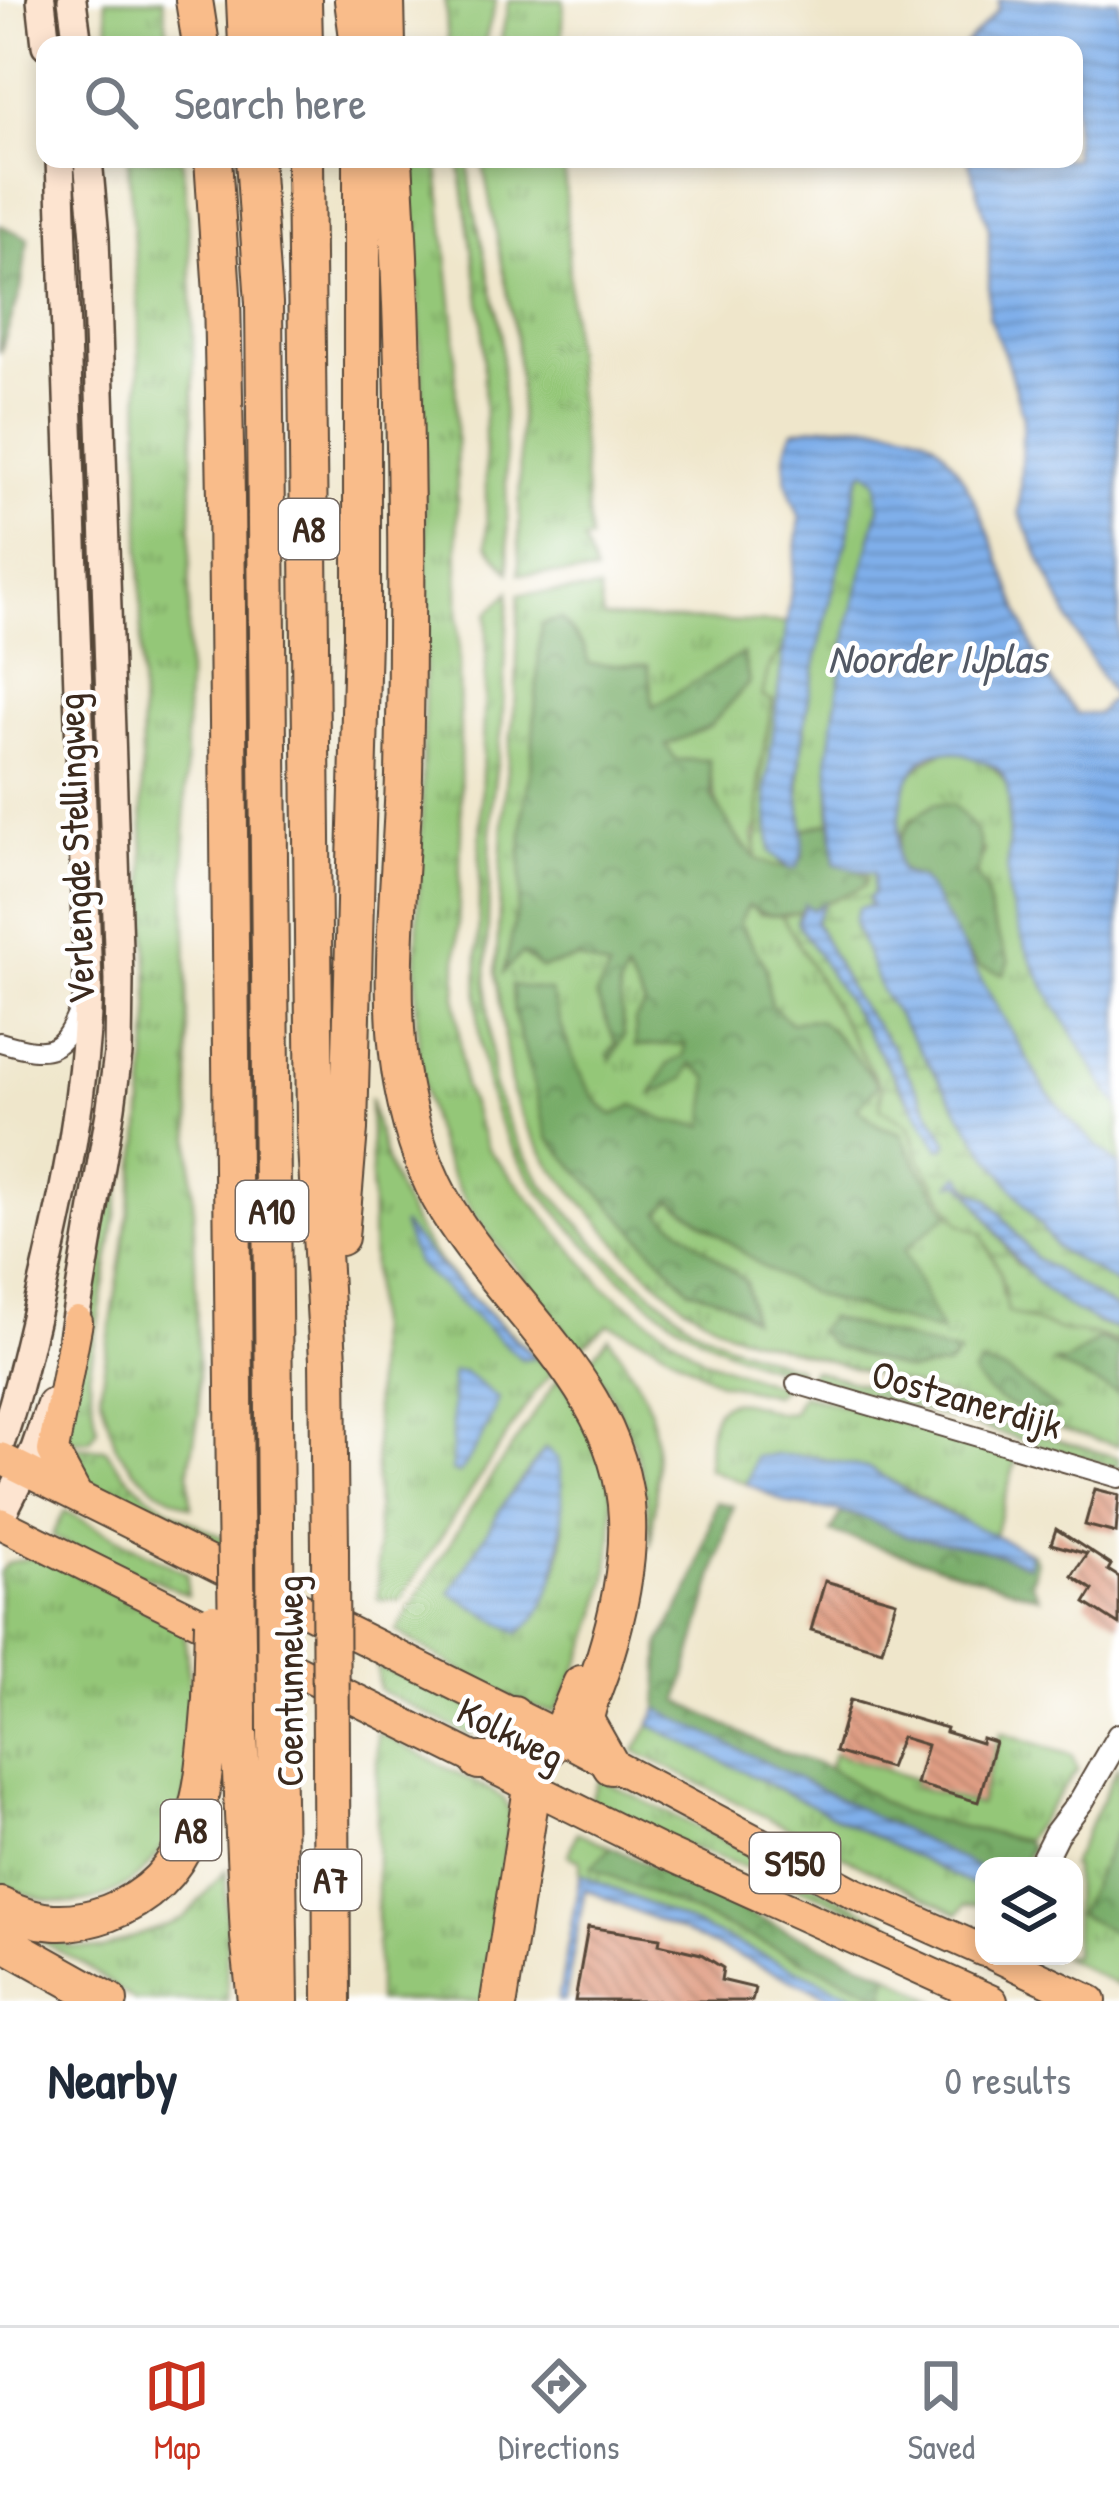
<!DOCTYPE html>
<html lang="en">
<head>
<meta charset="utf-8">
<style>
  body { margin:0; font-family:"Patrick Hand",sans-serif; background:#f6f6f7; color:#1f2937 }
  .controls { position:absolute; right:36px; bottom:36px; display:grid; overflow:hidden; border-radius:24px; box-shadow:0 6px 18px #0003 }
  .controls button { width:108px; height:108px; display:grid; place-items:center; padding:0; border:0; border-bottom:3px solid #e0e1e3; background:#fff; color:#1f2937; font:60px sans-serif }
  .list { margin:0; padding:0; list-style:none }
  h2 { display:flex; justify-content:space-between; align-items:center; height:156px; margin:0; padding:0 48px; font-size:51px }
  h2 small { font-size:39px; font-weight:400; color:#747a83 }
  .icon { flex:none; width:66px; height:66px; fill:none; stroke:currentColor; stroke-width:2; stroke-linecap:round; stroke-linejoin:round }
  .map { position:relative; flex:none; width:1119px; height:2001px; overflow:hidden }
  .search { position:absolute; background:#fff; box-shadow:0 6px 18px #0003; left:36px; right:36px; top:36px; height:132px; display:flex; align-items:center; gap:30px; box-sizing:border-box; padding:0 42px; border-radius:24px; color:#747a83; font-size:45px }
  .sheet { height:324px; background:#fff }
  nav { display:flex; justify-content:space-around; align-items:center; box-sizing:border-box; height:168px; border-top:3px solid #e0e1e3; background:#fff; font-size:33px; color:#747a83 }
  nav a { display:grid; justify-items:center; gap:6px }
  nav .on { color:#c8321e }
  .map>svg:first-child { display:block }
  .grass { fill:url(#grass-tufts); stroke:#68784b; stroke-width:3; fill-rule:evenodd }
  .forest { fill:url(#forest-crowns); stroke:#596b43; stroke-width:3 }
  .wetland { fill:url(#wetland-marsh); stroke:#68784b; stroke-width:3 }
  .water { fill:url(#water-rules); stroke:#5d6c84; stroke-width:3 }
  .building { fill:url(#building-back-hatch) }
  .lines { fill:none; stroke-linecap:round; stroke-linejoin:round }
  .minor-casing { stroke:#564638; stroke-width:22 }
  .tertiary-casing { stroke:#564638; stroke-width:28 }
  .secondary-casing { stroke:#564638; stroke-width:32 }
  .primary-casing { stroke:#564638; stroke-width:34 }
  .motorway-casing { stroke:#564638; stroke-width:40 }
  .minor { stroke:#fff; stroke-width:18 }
  .tertiary { stroke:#fff; stroke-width:24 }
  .secondary { stroke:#fde4d0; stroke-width:27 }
  .primary { stroke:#f9bc8a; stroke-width:30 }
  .motorway { stroke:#f9bc8a; stroke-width:36 }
  .motorway-bridge-casing { stroke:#564638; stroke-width:40; stroke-linecap:butt }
  .motorway-bridge { stroke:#f9bc8a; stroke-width:36 }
  .labels { text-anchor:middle; stroke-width:9; stroke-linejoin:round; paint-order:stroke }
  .shield { fill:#fff; stroke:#766a62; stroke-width:3 }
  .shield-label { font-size:36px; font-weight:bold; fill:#3b2a1e }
  .street-label { font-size:39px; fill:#3b2a1e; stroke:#fff }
  .water-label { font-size:42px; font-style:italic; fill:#535965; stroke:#fff }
</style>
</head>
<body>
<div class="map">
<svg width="1119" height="2001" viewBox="0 0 1119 2001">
  <defs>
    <pattern id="grass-tufts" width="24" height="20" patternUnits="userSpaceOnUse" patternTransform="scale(3)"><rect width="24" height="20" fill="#94c778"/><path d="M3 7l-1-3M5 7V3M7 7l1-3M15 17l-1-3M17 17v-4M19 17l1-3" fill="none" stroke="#7aa262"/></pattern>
    <pattern id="forest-crowns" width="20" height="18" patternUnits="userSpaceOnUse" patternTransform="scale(3)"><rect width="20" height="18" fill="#77ac68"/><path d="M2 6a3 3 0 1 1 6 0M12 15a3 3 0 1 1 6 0" fill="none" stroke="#638c55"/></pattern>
    <pattern id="wetland-marsh" width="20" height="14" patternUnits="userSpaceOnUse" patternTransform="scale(3)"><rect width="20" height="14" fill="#94c778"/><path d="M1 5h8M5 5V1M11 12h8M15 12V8" fill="none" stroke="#7aa262"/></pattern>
    <pattern id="water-rules" width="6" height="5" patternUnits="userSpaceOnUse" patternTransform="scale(3)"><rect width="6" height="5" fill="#7fafea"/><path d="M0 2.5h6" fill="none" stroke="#698fbd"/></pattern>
    <pattern id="building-back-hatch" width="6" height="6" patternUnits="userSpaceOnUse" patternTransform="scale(3)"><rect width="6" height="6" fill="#e09e84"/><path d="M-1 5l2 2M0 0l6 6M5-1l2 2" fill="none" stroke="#b7816b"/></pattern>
  </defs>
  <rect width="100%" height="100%" fill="#fff"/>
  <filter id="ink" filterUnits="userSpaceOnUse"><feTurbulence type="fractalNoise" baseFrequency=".00833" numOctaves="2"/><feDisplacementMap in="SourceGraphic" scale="24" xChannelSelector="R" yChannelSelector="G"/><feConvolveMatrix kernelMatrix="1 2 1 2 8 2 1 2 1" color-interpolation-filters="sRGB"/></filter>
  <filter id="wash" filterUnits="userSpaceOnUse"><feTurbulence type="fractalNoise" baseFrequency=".004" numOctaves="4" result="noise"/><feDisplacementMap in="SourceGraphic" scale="48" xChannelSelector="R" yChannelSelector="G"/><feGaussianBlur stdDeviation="2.7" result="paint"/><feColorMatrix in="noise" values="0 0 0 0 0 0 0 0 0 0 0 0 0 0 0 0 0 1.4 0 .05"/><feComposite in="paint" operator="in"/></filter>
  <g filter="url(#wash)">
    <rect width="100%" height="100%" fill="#efe6cb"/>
    <!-- grass -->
    <path class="grass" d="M 105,0 L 163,0 L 169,45 L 111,45 Z
      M 445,0 L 496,0 L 484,45 L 448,45 Z
      M 509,0 L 564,0 L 562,45 L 500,45 Z
      M 128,159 L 182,159 C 204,349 188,541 186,731 C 182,958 194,1186 199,1413 L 189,1469 L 191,1507 L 157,1490 L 135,1471 L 116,1447 L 100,1393 L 140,1141 L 150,1016 L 142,805 L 139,314 Z
      M 408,159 L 437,159 L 455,331 L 461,830 L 456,998 L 464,1086 L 487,1148 L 605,1288 L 704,1359 L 783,1387 L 774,1395 L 718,1382 L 652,1342 L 609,1324 L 578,1350 C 537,1283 473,1232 443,1157 C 409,1072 416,976 419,887 C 422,811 424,735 425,659 C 428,493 422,325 408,159 Z
      M 459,159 L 468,159 L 473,202 L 501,333 L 509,572 L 487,545 L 483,322 Z
      M 482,159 L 564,159 L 572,343 L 590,540 L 584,541 L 595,574 L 519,574 L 520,398 L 516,337 Z
      M 865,470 L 877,480 L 880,506 C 857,612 822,713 831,822 L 801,830 C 793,729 822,627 849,531 C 854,512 852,483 865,470 Z
      M 599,590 L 603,618 L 787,623 L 785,649 L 769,665 L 763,697 L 773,699 L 759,775 L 759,822 L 753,835 L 757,859 C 725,828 712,804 709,760 L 675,760 L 663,745 L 709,727 L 749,683 L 743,654 L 653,708 L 531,769 L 523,813 L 520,897 L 505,969 L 522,953 L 541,968 L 578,958 L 610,970 L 596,996 L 616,1043 L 624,1035 L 619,988 L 625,970 L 645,1005 L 685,1043 L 684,1056 L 709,1078 L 706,1126 L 666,1121 L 634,1105 L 615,1115 C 581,1099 562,1027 550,992 L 512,986 L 514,1012 L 549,1138 L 689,1289 L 724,1300 L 750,1318 L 746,1282 L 659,1212 L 672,1199 L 763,1267 L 904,1250 L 948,1214 C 933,1183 915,1168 901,1133 L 879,1126 L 857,1108 L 878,1085 C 864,1062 842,1051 830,1027 L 800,1020 L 791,1023 L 769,1004 L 766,968 L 739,922 L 749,905 L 760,914 L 782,916 L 882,1089 L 910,1126 L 919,1157 L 981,1233 L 1000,1272 L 1003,1296 L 1062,1331 L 1093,1334 L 1119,1343 L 1119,1347 L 1100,1339 L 1065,1362 L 1055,1363 L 1119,1394 L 1119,1446 L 730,1332 L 684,1305 L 627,1254 L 551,1166 L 527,1127 L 512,1093 L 496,974 L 505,786 L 516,695 L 519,594 ZM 829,1318 L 958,1354 L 958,1355 L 947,1366 L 908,1371 L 833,1346 Z
      M 509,592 L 502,727 L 492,799 L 486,981 L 494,1087 L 511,1130 L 543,1184 L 607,1255 L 690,1324 L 729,1344 L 799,1368 L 797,1374 C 716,1354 653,1314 596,1254 C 557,1215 521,1174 499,1122 C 471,1054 478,978 479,906 C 480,808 484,711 488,613 Z
      M 949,750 C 976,753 1000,766 1009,791 L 1008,894 L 1034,967 L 1119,1106 L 1119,1166 L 1074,1124 L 1046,1091 L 958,941 L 978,966 L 1009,962 L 991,919 L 986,891 L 976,875 L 984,850 L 912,818 L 899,841 C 901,792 898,769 949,750 Z
      M 370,1098 C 384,1167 408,1230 457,1281 C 488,1313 522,1341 552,1373 L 535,1392 L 400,1600 L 378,1599 Z
      M 120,1136 L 129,1138 L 89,1374 L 97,1429 L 90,1440 L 74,1441 L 64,1435 Z
      M 609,1337 C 621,1356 635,1375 644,1394 C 662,1434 656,1505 650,1547 C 649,1476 631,1418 589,1361 Z
      M 812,1370 L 1119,1458 L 1119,1468 L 807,1377 Z
      M 559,1377 C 572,1398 589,1419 598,1442 C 634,1527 598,1636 555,1712 C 513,1708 435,1654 396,1631 L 488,1482 ZM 545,1449 C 551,1473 563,1501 563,1526 C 564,1558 546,1613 520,1633 L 469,1604 L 506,1500 Z
      M 802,1394 L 1018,1453 L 994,1538 L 870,1469 L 808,1456 L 755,1458 L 747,1484 L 708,1469 C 709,1437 704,1388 755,1405 C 770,1410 777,1415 793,1412 Z
      M 64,1447 L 106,1449 C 141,1506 209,1530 267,1558 L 266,1569 L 88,1481 L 76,1471 Z
      M 65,1511 L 187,1574 L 187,1595 L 154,1579 L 107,1565 L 52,1536 Z
      M 33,1557 L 47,1559 L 184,1630 C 188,1673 195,1717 192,1760 C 187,1826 145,1900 71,1903 C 46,1903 23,1893 0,1883 L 0,1572 L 8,1563 Z
      M 377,1667 L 423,1683 L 482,1713 L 471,1736 L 379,1690 Z
      M 650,1725 L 984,1891 L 984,1897 L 977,1905 L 965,1905 L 958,1914 L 635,1751 Z
      M 377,1732 L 490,1790 L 504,1799 L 510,1812 L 487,2001 L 377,2001 Z
      M 1001,1732 L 1071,1755 L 1078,1769 L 1025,1841 L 901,1813 L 829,1768 L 834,1754 L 915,1779 L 913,1786 L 979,1805 Z
      M 1119,1765 L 1119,1986 L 1060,1956 L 1074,1956 L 1074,1866 L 1070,1866 Z
      M 600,1779 L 894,1925 L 892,1928 L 788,1882 L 647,1832 L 588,1805 Z
      M 577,1832 L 611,1847 L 592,1867 L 883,1996 L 888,1974 L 935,2001 L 867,2001 L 580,1874 L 580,1860 L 568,1855 Z
      M 226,1870 L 227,2001 L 135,2001 L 85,1965 L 25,1932 L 72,1947 L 102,1949 L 183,1919 Z"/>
    <!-- forest -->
    <path class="forest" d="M 0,225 L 28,238 L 21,290 L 0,353 Z
      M 561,619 L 584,647 L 589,664 L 648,665 L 653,707 L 743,653 L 749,682 L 709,727 L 666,745 L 676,760 L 709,760 L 712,797 L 741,844 L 757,859 L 790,869 L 803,857 L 801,830 L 831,822 L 835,864 L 859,869 L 868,877 L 865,886 L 812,910 L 805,905 L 800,912 C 780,916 765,918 749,905 L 739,922 L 766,968 L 770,1004 L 791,1023 C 801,1020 810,1018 820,1021 C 827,1024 872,1075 878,1085 L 857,1108 L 879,1126 L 901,1133 C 913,1164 932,1185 949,1214 L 904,1250 L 941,1332 L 817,1296 L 763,1267 L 672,1200 L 660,1212 L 746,1282 L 752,1319 L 724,1300 L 689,1289 L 548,1138 L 514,1012 L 512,985 L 550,991 C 562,1027 581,1099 614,1115 L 634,1105 L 666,1121 L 705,1126 L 709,1078 L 691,1063 L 684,1079 L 652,1094 L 668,1064 L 684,1056 L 685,1044 L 636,1046 L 635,1020 L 645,1005 L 626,972 L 619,988 L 624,1035 L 611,1061 L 608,1055 L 616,1043 L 596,996 L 609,970 L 578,958 L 541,968 L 522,953 L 504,972 L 520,897 L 523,813 L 531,769 L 541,624 Z
      M 934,804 L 953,805 C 978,829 987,841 976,875 L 986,891 L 991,919 L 1009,962 L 1004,974 L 978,966 L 958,941 L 927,886 L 898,867 C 893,837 910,819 934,804 Z
      M 829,1318 L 959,1354 L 947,1366 L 908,1371 L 833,1346 L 817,1331 Z
      M 1100,1339 L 1119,1347 L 1119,1394 L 1052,1362 L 1065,1362 Z
      M 981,1364 L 1007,1372 L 1058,1410 C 1023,1415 993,1404 973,1374 Z
      M 716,1502 L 733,1506 L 679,1701 L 770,1748 L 829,1768 L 901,1813 L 1025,1841 L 1031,1849 L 1022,1866 L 984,1866 L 984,1871 L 658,1710 L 660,1644 L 693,1583 Z
      M 842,1513 L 875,1520 L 908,1536 L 980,1549 L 1028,1565 L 1029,1552 L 1033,1554 L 1036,1563 L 1031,1584 L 1039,1597 L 831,1532 Z
      M 1116,1833 L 1119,1835 L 1119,1935 L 1078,1914 Z
      M 611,1847 L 747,1913 L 888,1974 L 884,1996 L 591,1867 Z"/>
    <!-- wetland -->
    <path class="wetland" d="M 785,649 L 766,789 L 771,852 L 784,865 L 776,867 L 757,859 C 754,836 761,830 760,813 C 758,775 767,739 773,700 L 762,697 L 769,665 Z
      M 859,869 L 875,873 L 872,905 L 854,922 L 881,990 L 986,1152 L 1057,1248 L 1119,1285 L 1119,1311 L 1035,1258 L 989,1199 L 973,1191 L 961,1176 L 953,1183 L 960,1181 L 968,1189 L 1016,1263 L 1096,1323 L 1119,1330 L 1119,1343 L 1093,1334 L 1062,1331 L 1008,1312 L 1000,1272 L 981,1233 L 959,1223 L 919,1157 L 910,1126 L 880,1108 L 882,1089 L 782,916 L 800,912 L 797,922 C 815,951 836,979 853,1008 C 882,1058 907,1105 945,1148 L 948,1143 L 891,1045 L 854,997 L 815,921 L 823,904 L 865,886 L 868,877 Z"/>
    <!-- water -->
    <path class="water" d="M 999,0 L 1119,0 L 1119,1106 C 1105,1090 1095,1070 1084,1052 C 1054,1002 1021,954 1009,895 C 1002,864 1020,791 998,769 C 991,763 982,762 973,758 C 918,733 901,783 899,828 C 899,844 894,857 901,872 L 920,879 L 927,886 L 1046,1091 L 1074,1124 L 1119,1166 L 1119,1285 L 1057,1248 L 986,1152 L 881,990 L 854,922 L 858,908 L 871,905 L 868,899 L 873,893 L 874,873 L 835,864 L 828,756 L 849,622 L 879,507 L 877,480 L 865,470 C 852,483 854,512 849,531 C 827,611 805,693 799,776 C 797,804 811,843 797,867 L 790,869 L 771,852 L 766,789 L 800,518 C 787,489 777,461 793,431 C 827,423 898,419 929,438 C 976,467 1014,609 1039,661 C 1048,680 1064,697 1077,714 L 1097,714 L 1113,697 L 1074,630 L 1019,513 L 1023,417 L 1006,358 L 989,317 L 989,229 L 968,159 L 1074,159 L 1074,45 L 965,45 L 998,10 Z
      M 805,904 L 812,910 L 823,904 L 815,922 L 854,997 L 891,1045 L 948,1143 L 945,1148 L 940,1149 L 797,922 Z
      M 960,1175 L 973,1191 L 989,1199 L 1035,1258 L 1119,1311 L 1119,1330 C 1036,1303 1014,1256 968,1189 L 960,1182 L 950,1185 Z
      M 402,1224 L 450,1277 L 535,1358 L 521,1359 L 416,1263 Z
      M 452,1372 L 464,1372 L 499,1399 L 479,1443 L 459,1474 L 452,1471 Z
      M 545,1449 L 558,1459 C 567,1508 565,1601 519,1633 L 450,1593 L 506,1500 Z
      M 773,1455 L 808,1456 L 870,1469 L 937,1509 L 1029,1552 L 1029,1565 L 980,1549 L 908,1536 L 855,1514 L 790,1504 L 747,1484 L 755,1457 Z
      M 658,1709 L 984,1871 L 984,1891 L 650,1725 Z
      M 580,1874 L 867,2001 L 840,2001 L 585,1889 L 565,2001 L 558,2001 Z"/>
    <g id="blocks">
      <!-- building -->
      <path class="building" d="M 1095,1489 L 1119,1495 L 1116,1533 L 1085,1525 Z
        M 1056,1529 L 1111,1565 L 1108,1570 L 1119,1577 L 1119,1625 L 1085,1603 L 1093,1590 L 1072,1576 L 1087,1554 L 1051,1544 Z
        M 825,1581 L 896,1601 L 882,1650 L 811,1630 Z
        M 850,1700 L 946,1728 L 945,1732 L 981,1743 L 982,1738 L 995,1742 L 978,1802 L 916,1784 L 927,1745 L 901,1737 L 889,1768 L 835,1752 Z
        M 588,1927 L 660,1938 L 659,1944 L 701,1954 L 723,1968 L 721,1980 L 755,1988 L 752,2001 L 575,2001 Z"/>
    </g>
  </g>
  <g filter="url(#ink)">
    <use href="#blocks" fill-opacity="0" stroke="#564638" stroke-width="3"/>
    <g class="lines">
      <defs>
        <path id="minor" d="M 0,1042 C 50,1057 62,1055 81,1004
          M 796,1384 L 1119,1478"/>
        <path id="tertiary" d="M 1040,1866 L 1056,1834 L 1082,1800 L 1119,1736"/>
        <path id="secondary" d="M 41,0 L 46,45
          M 72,0 L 78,45
          M 72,1338 L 111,1107 L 118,1054 L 119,980 L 95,237 L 88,159
          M 0,1444 C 18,1395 28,1344 41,1293 C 65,1191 86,1090 88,985 L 60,159
          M 0,1518 L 35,1449 L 51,1403"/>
        <path id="primary" d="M 77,1322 L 53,1451 L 77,1496
          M 0,1458 L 560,1737 L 854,1893 L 984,1951
          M 0,1523 L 663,1852 L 992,2001
          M 996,1956 L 1091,2001"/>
        <path id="motorway" d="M 194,0 L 201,45
          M 245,0 L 247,45
          M 272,0 L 273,45
          M 303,0 L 304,45
          M 353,0 L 359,45
          M 386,0 L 387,45
          M 213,159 L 222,294 L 226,498 L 235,1502
          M 254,159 L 264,303 L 275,1522
          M 305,159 L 315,1127 L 328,1360 L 330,1550
          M 394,159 C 406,364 409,570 404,775 C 402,874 384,996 404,1092 C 412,1133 425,1174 447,1210 C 509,1310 622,1391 627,1518 C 629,1565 618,1615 604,1660 C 598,1680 588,1700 585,1720 L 611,1766
          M 340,1237 L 349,1129 L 362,637 L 362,159
          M 238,1712 L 249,1937 L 256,2001
          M 276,1732 L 280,2001
          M 331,1760 L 332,2001
          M 479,1761 C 556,1761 553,1752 581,1684
          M 0,1906 C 37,1925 69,1927 108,1913 C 203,1877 203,1786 211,1699
          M 0,1940 L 109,2001
          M 499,2001 L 532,1788 L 529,1744 L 513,1714"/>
      </defs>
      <!-- minor casing -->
      <use href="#minor" class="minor-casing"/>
      <!-- tertiary casing -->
      <use href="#tertiary" class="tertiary-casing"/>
      <!-- secondary casing -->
      <use href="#secondary" class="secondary-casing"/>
      <!-- primary casing -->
      <use href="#primary" class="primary-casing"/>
      <!-- motorway casing -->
      <use href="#motorway" class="motorway-casing"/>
      <!-- minor -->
      <use href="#minor" class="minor"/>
      <!-- tertiary -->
      <use href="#tertiary" class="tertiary"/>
      <!-- secondary -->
      <use href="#secondary" class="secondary"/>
      <!-- primary -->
      <use href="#primary" class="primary"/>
      <!-- motorway -->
      <use href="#motorway" class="motorway"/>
      <defs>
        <path id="motorway-bridge" d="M 235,1502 L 238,1712
          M 275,1522 L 276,1732
          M 330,1550 L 331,1760
          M 211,1699 L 213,1622"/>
      </defs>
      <!-- motorway-bridge casing -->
      <use href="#motorway-bridge" class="motorway-bridge-casing"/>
      <!-- motorway-bridge -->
      <use href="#motorway-bridge" class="motorway-bridge"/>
    </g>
  </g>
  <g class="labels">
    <!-- shield labels -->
    <g class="shield">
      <rect x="279" y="499" width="60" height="60" rx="9"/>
      <rect x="236" y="1181" width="72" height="60" rx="9"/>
      <rect x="161" y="1800" width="60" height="60" rx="9"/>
      <rect x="750" y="1833" width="90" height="60" rx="9"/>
      <rect x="301" y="1850" width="60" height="60" rx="9"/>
    </g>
    <g class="shield-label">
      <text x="309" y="542">A8</text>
      <text x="272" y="1224">A10</text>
      <text x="191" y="1843">A8</text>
      <text x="795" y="1876">S150</text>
      <text x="331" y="1893">A7</text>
    </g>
    <!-- street labels -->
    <g class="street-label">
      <text transform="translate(75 849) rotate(-92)" y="14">Verlengde Stellingweg</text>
      <text transform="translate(967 1399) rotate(16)" y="14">Oostzanerdijk</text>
      <text transform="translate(289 1681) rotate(-90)" y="14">Coentunnelweg</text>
      <text transform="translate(511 1733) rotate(27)" y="14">Kolkweg</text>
    </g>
    <!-- water labels -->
    <g class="water-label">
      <text x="937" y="673">Noorder IJplas</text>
    </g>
  </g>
</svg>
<div class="controls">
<button><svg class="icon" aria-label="layers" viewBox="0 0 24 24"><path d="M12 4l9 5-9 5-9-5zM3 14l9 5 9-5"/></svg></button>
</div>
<div class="search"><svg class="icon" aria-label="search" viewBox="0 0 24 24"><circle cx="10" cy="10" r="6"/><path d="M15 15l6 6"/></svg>Search here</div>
</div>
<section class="sheet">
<h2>Nearby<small>0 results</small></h2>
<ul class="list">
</ul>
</section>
<nav>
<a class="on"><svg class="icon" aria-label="map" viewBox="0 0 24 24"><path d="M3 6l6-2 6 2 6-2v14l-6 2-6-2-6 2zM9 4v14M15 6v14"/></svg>Map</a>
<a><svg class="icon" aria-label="directions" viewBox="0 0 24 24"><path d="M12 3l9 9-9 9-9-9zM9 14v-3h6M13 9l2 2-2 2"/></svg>Directions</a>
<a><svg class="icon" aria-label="saved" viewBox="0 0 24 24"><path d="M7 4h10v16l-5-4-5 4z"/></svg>Saved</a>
</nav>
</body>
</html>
